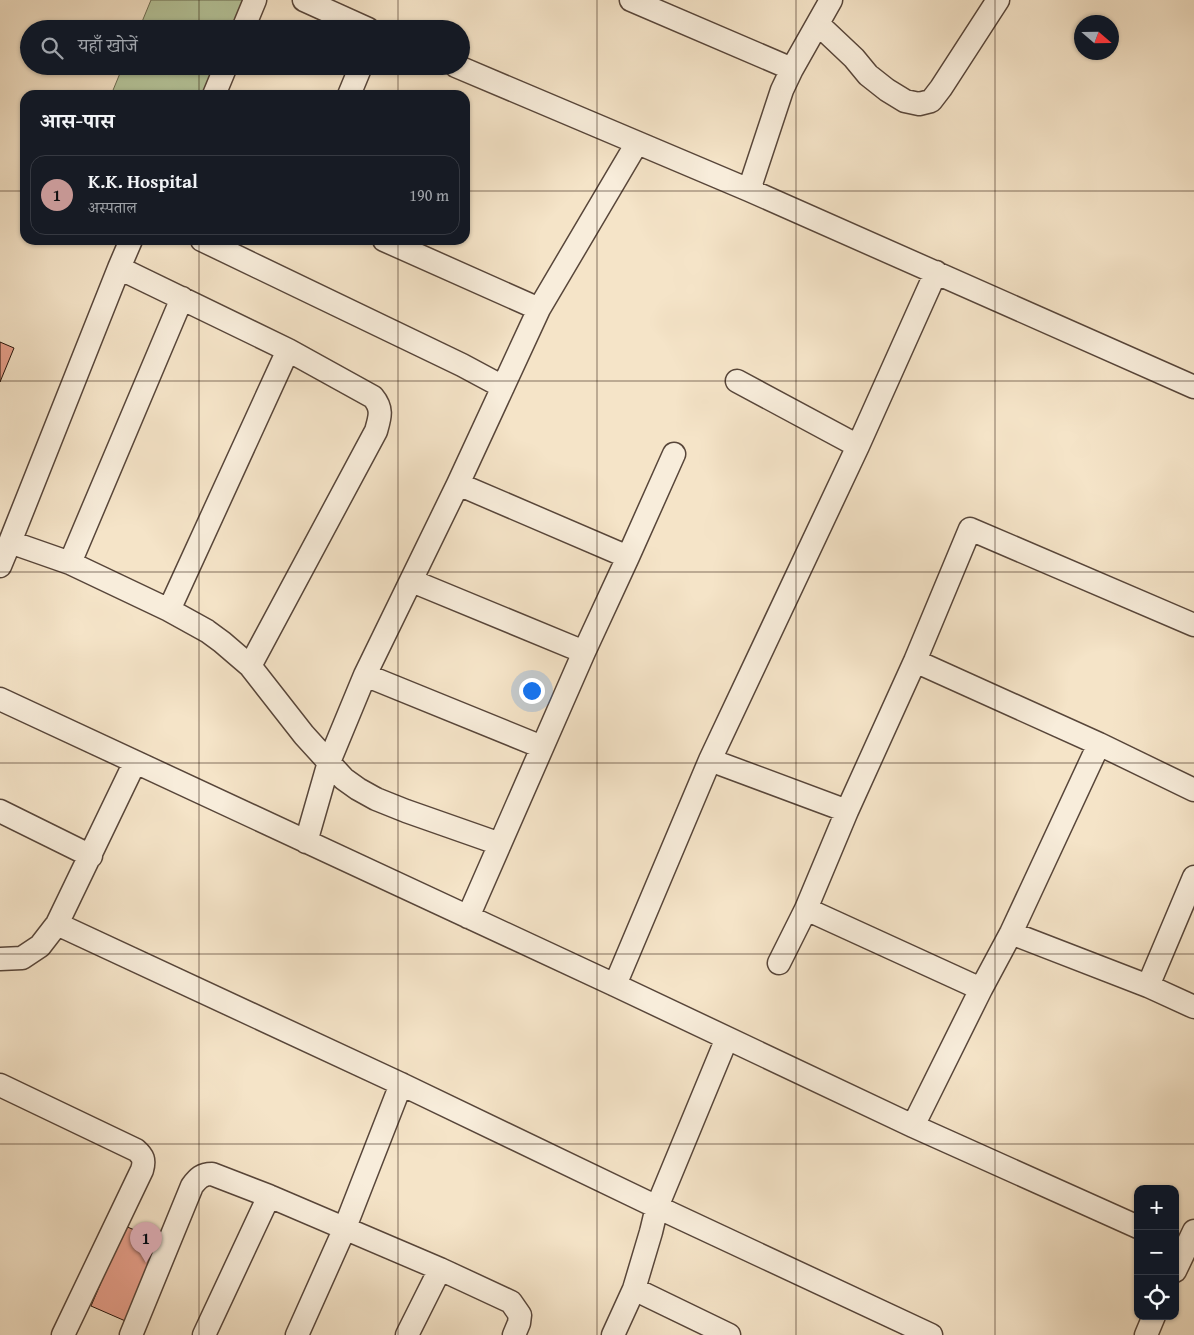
<!DOCTYPE html>
<html lang="hi">
<head>
<meta charset="utf-8">
<style>
  body { margin:0; font-family:"Gentium Book Plus","Noto Serif Devanagari",serif; background:#242831; color:#f1f3f6 }
  .controls { position:absolute; right:15px; bottom:15px; display:grid; overflow:hidden; border-radius:10px; box-shadow:0 1px 4px #0004 }
  .controls button { width:45px; height:45px; display:grid; place-items:center; padding:0; border:0; border-bottom:1px solid #363941; background:#171b24; color:#f1f3f6; font:25px sans-serif }
  .compass { position:absolute; left:1074px; top:15px; width:45px; height:45px; border-radius:50%; background:#171b24; box-shadow:0 1px 4px #0004; rotate:110deg }
  .you { position:absolute; left:531px; top:690px; width:18px; height:18px; margin:-12px; border:4px solid #fff; border-radius:50%; background:#1a73e8; box-shadow:0 0 0 8px #1a73e833 }
  .badge { display:grid; place-items:center; width:32px; height:32px; border-radius:50%; background:#c59692; color:#111; font-size:16px; font-weight:700 }
  .pin { position:absolute; translate:-50% -41px; filter:drop-shadow(0 1px 2px #0008) }
  .pin::after { content:''; position:absolute; top:26px; width:18px; height:15px; background:inherit; clip-path:polygon(0 0,100% 0,50% 100%) }
  .list { margin:0; padding:0; list-style:none }
  h2 { display:flex; justify-content:space-between; align-items:center; height:65px; margin:0; padding:0 20px; font-size:21px }
  h2 small { font-size:16px; font-weight:400; color:#9ea1a6 }
  .list li { display:grid; grid-template-columns:32px 1fr auto; gap:15px; align-items:center; box-sizing:border-box; height:80px; margin:0 10px 10px; padding:0 10px; border:1px solid #363941; border-radius:15px }
  .list b { display:block; font-size:19px; white-space:nowrap }
  .list p { margin:0; font-size:16px; white-space:nowrap; color:#9ea1a6 }
  .list em { font-size:16px; font-style:normal; color:#9ea1a6 }
  .icon { flex:none; width:28px; height:28px; fill:none; stroke:currentColor; stroke-width:2; stroke-linecap:round; stroke-linejoin:round }
  .map { position:relative; flex:none; width:1194px; height:1335px; overflow:hidden }
  .search { position:absolute; background:#171b24; box-shadow:0 1px 4px #0004; left:20px; top:20px; width:450px; height:55px; display:flex; align-items:center; gap:12px; box-sizing:border-box; padding:0 18px; border-radius:28px; color:#9ea1a6; font-size:19px }
  .panel { position:absolute; background:#171b24; box-shadow:0 1px 4px #0004; left:20px; top:90px; width:450px; height:155px; border-radius:15px }
  .map>svg:first-child { display:block }
  .green { fill:#b5c59b; stroke:#6c6c52 }
  .building { fill:#e9a18d; stroke:#24120a }
  .lines { fill:none; stroke-linecap:round; stroke-linejoin:round }
  .minor-casing { stroke:#58463a; stroke-width:25 }
  .minor { stroke:#f8eddb; stroke-width:22 }
  .grid { fill:none; stroke:#24120a; stroke-width:1; stroke-opacity:0.55 }
</style>
</head>
<body>
<div class="map">
<svg width="1194" height="1335" viewBox="0 0 1194 1335">
  <rect width="100%" height="100%" fill="#f5e4c8"/>
  <filter id="stains"><feTurbulence type="fractalNoise" baseFrequency=".004" numOctaves="4"/><feColorMatrix values="0 0 0 0 .2 0 0 0 0 .09 0 0 0 0 .02 0 0 0 .5 -.17"/></filter>
  <radialGradient id="worn" r=".72"><stop offset=".6" stop-color="#630" stop-opacity="0"/><stop offset="1" stop-color="#630" stop-opacity=".3"/></radialGradient>
  <!-- green -->
  <path class="green" d="M 151,0 L 255,0 L 243,29 L 139,29 Z
    M 123,66 L 228,66 L 215,95 L 111,95 Z"/>
  <!-- building -->
  <path class="building" d="M 0,342 L 14,348 L 0,382 Z
    M 125,1226 L 163,1242 L 130,1323 L 91,1306 Z"/>
  <g class="lines">
    <defs>
      <path id="minor" d="M 304,0 L 368,29
        M 631,0 L 792,69
        M 818,24 L 854,58 L 868,75 L 887,90 L 905,101 L 919,104 L 931,101 L 941,88 L 998,0
        M 243,29 L 255,0
        M 456,66 L 749,190 L 1194,387
        M 214,95 L 226,66
        M 349,95 L 361,66
        M 749,190 L 782,90 L 792,69 L 831,0
        M 131,240 L 119,268 L 10,542 L 70,563 L 169,610 L 207,631 L 222,642 L 250,666 L 304,735 L 344,779 L 358,789 L 376,799 L 406,811 L 500,844
        M 202,240 L 462,365 L 503,387
        M 384,240 L 539,309
        M 119,268 L 288,350 L 373,397 C 383,409 380,417 376,431 L 250,666
        M 737,381 L 858,446
        M 458,484 L 628,557
        M 70,563 L 182,298
        M 0,566 L 10,542
        M 412,581 L 584,652
        M 169,610 L 288,350
        M 365,675 L 542,747
        M 0,699 L 615,985 L 913,1126 L 1138,1227
        M 1099,744 L 1194,790
        M 710,760 L 847,811
        M 0,811 L 91,856
        M 306,842 L 329,762 L 365,675 L 458,484 L 539,309 L 637,143
        M 806,909 L 981,989
        M 468,917 L 584,652 L 628,557 L 674,454
        M 57,924 L 401,1084 L 657,1207 L 931,1335
        M 1011,933 L 1148,986 L 1194,877
        M 0,959 L 22,958 L 40,946 L 57,924 L 135,762
        M 779,963 L 806,909 L 847,811 L 915,661 L 970,529 L 1194,625
        M 615,985 L 710,760 L 858,446 L 936,272
        M 1148,986 L 1194,1007
        M 0,1085 L 136,1150 C 143,1156 145,1160 142,1170 L 63,1335
        M 913,1126 L 981,989 L 1011,933 L 1099,744 L 915,661
        M 1175,1271 L 1194,1231
        M 634,1289 L 729,1335
        M 131,1335 L 192,1186 C 198,1178 202,1174 212,1174 L 269,1196 L 440,1269 L 511,1302 L 520,1315 L 519,1323 L 514,1335
        M 204,1335 L 269,1196
        M 297,1335 L 344,1230 L 401,1084
        M 407,1335 L 440,1269
        M 613,1335 L 634,1289 L 651,1232 L 657,1207 L 727,1038
        M 1146,1335 L 1154,1316"/>
    </defs>
    <!-- minor casing -->
    <use href="#minor" class="minor-casing"/>
    <!-- minor -->
    <use href="#minor" class="minor"/>
  </g>
  <!-- grid -->
  <path class="grid" d="M 199,0 L 199,29M 398,0 L 398,29M 597,0 L 597,1335M 796,0 L 796,1335M 995,0 L 995,1335M 199,66 L 199,95M 398,66 L 398,95M 0,191 L 25,191M 465,191 L 1194,191M 199,240 L 199,1335M 398,240 L 398,1335M 0,381 L 1194,381M 0,572 L 1194,572M 0,763 L 1194,763M 0,954 L 1194,954M 0,1144 L 1194,1144"/>
  <rect width="100%" height="100%" filter="url(#stains)"/>
  <rect width="100%" height="100%" fill="url(#worn)"/>
</svg>
<div class="controls">
<button>+</button>
<button>−</button>
<button><svg class="icon" aria-label="locate" viewBox="0 0 24 24"><circle cx="12" cy="12" r="6"/><path d="M12 2v4M12 18v4M2 12h4M18 12h4"/></svg></button>
</div>
<svg class="compass" viewBox="-18 -18 36 36"><path d="M0-13l5 13h-10z" fill="#e53935"/><path d="M0 13l5-13h-10z" fill="#9ea1a6"/></svg>
<div class="you"></div>
<div class="pin badge" style="left:146px;top:1263px">1</div>
<div class="search"><svg class="icon" aria-label="search" viewBox="0 0 24 24"><circle cx="10" cy="10" r="6"/><path d="M15 15l6 6"/></svg>यहाँ खोजें</div>
<section class="panel">
<h2>आस-पास<small></small></h2>
<ul class="list">
<li><span class="badge">1</span><div><b>K.K. Hospital</b><p>अस्पताल</p></div><em>190 m</em></li>
</ul>
</section>
</div>
</body>
</html>
